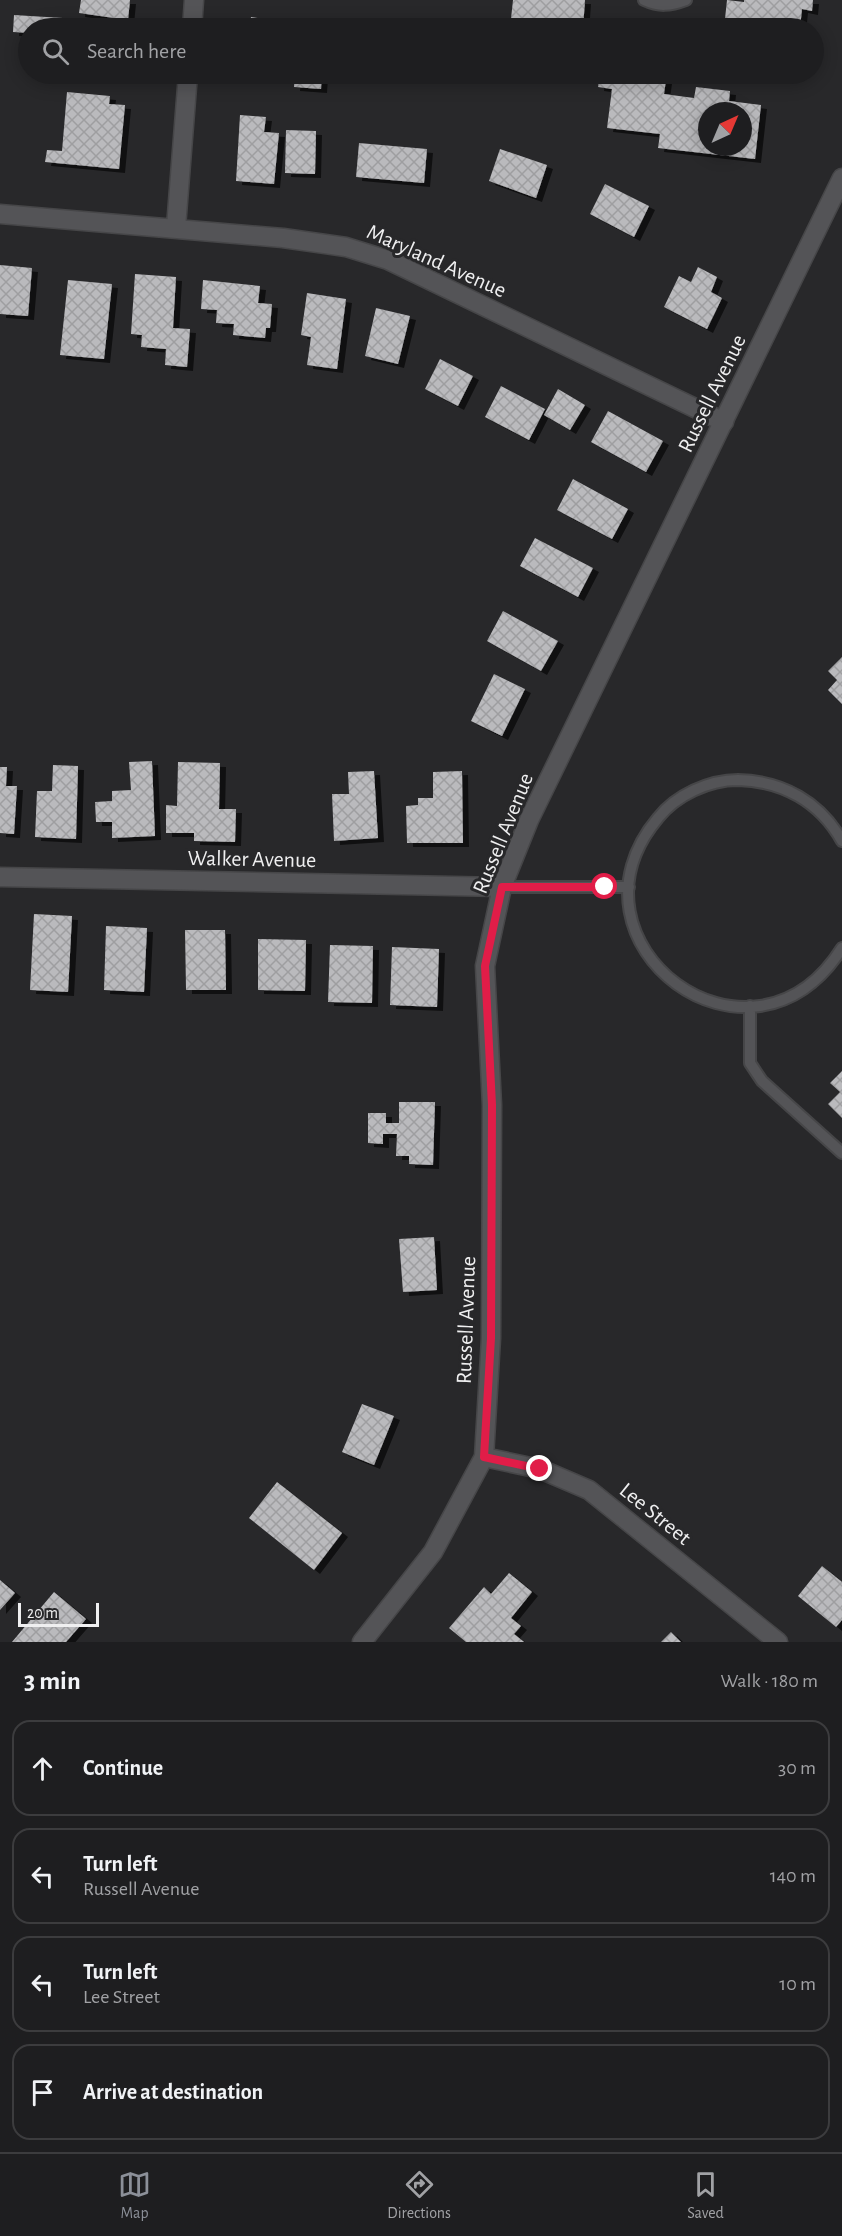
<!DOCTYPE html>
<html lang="en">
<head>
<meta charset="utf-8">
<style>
  body { margin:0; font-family:"Alegreya Sans",sans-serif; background:#262729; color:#f1f3f6 }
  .compass { position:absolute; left:698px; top:102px; width:54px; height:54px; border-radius:50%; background:#1e1e20; box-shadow:0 3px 15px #0003; rotate:44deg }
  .scale { position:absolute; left:18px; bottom:15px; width:81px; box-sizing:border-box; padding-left:6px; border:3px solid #efeff0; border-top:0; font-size:16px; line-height:21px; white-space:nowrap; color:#efeff0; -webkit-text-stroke:4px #28282a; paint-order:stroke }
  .stop { position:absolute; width:18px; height:18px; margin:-14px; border:4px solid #e11d48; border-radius:50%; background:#fff }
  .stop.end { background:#e11d48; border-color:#fff; box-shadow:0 2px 6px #0008 }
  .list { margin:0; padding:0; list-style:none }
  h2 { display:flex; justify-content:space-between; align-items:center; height:78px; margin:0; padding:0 24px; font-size:26px }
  h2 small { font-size:20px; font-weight:400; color:#a1a2a5 }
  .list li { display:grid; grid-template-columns:39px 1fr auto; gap:18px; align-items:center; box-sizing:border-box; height:96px; margin:0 12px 12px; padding:0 12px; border:2px solid #3c3c3e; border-radius:18px }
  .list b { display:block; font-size:22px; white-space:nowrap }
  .list p { margin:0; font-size:20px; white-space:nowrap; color:#a1a2a5 }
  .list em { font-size:20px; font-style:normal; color:#a1a2a5 }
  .icon { flex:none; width:33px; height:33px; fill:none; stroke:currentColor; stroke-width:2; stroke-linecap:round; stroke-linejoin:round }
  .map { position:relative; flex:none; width:842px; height:1642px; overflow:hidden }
  .search { position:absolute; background:#1e1e20; box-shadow:0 3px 15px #0003; left:18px; right:18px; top:18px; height:66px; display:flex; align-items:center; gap:15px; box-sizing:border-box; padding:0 21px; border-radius:33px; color:#a1a2a5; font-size:22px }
  .sheet { height:510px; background:#1e1e20 }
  nav { display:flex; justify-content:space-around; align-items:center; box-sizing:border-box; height:84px; border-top:2px solid #3c3c3e; background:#1e1e20; font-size:16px; color:#a1a2a5 }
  nav a { display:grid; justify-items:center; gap:3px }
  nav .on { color:#8c9099 }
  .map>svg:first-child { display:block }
  .building { fill:url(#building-cross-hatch); fill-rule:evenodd; filter:url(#shadow) }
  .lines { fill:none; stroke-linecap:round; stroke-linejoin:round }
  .lane-casing { stroke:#464648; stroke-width:14 }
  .street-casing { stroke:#464648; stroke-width:21 }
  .secondary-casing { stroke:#464648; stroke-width:21 }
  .lane { stroke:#545457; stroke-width:10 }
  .street { stroke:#545457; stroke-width:18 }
  .secondary { stroke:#545457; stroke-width:18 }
  .route { stroke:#e11d48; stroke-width:8 }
  .labels { text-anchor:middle; stroke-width:6; stroke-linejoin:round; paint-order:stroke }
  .street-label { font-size:22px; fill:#efeff0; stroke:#28282a }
</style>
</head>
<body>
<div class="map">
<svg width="842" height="1642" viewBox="0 0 842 1642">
  <defs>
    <pattern id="building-cross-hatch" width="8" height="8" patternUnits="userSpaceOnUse" patternTransform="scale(1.5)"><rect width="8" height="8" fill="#bababd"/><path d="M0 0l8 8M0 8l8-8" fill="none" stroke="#9e9ea0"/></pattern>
    <filter id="shadow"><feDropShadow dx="6" dy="4" stdDeviation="0" flood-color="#0009"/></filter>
  </defs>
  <rect width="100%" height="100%" fill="#28282a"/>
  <!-- building -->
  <path class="building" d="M 81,0 L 130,0 L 128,20 L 79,13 Z
    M 513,0 L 585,0 L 583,28 L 510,28 Z
    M 727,0 L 744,2 L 744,0 L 813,0 L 812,11 L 802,9 L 800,28 L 724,28 Z
    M 14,15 L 63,18 L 63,28 L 28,28 L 28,33 L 13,32 Z
    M 251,17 L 284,22 L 283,28 L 249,28 Z
    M 295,74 L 322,74 L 321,89 L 294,87 Z
    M 600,74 L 634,74 L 634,76 L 666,80 L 664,94 L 694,98 L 696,87 L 730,91 L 729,101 L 761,105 L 755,159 L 658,148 L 660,134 L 607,128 L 612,89 L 598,87 ZM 707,111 L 743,111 L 743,147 L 707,147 Z
    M 67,92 L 110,96 L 109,104 L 125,105 L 119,169 L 45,162 L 47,150 L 62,151 Z
    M 240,115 L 266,117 L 264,132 L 279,133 L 274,184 L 236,181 Z
    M 286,130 L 316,131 L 315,174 L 285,173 Z
    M 359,143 L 427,149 L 424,183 L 356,177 Z
    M 500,149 L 547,165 L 536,198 L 489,181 Z
    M 605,184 L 649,206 L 634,237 L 590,214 Z
    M 0,265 L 32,268 L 28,316 L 0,314 Z
    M 698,267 L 717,277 L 711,292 L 722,298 L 707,329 L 664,307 L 679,276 L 691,282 Z
    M 135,274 L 176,277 L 173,328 L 190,329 L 187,367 L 165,365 L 166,349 L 141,347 L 142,335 L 131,334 Z
    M 68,280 L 112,284 L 104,359 L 60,355 Z
    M 203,280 L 260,286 L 258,303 L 272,304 L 270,328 L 266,328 L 265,338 L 233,335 L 234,324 L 216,323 L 217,310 L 201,309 Z
    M 307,293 L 346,299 L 337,369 L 307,365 L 311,337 L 301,335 Z
    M 376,308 L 410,316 L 398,364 L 365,356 Z
    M 440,359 L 473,376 L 458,406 L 425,389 Z
    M 501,386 L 545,409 L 529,440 L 485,417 Z
    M 558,389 L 585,405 L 570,430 L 544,415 Z
    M 608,411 L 663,441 L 646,472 L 591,442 Z
    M 573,479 L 628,509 L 612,539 L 557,510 Z
    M 535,538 L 593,568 L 578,597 L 520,566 Z
    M 503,611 L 558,641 L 541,671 L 487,641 Z
    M 842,657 L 842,704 L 828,690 L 837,680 L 828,671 Z
    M 494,674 L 525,689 L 502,736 L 471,721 Z
    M 152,761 L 155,836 L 112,838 L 112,822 L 96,822 L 95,802 L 112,801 L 112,791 L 131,790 L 129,762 Z
    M 178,762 L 220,763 L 219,809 L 236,809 L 235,842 L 194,841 L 194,833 L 166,833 L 166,805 L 177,806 Z
    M 53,765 L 78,766 L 76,839 L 35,837 L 37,791 L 52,791 Z
    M 0,767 L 7,767 L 6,786 L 17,786 L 14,834 L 0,833 Z
    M 374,771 L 378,838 L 334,841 L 332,794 L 349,794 L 348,772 Z
    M 462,771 L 463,843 L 407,843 L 406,806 L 418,805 L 418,798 L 433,798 L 433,772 Z
    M 34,914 L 72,916 L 68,992 L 30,990 Z
    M 106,926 L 147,928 L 144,992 L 104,990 Z
    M 185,930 L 225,930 L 226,990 L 186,990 Z
    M 258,939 L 306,940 L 305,991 L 258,990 Z
    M 330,945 L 373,946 L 372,1003 L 328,1002 Z
    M 392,947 L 439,949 L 437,1007 L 390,1005 Z
    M 842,1071 L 842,1118 L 828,1104 L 840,1092 L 830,1083 Z
    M 399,1102 L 435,1102 L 433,1165 L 409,1164 L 409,1156 L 396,1156 L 397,1134 L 383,1134 L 383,1144 L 368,1143 L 368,1113 L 386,1113 L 386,1123 L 399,1123 Z
    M 434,1237 L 437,1290 L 403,1292 L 399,1239 Z
    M 362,1404 L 394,1416 L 374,1465 L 342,1452 Z
    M 277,1482 L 342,1533 L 314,1570 L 249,1518 Z
    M 822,1566 L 842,1582 L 842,1620 L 836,1627 L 798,1596 Z
    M 509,1573 L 532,1592 L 511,1618 L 521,1626 L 514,1634 L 524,1642 L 466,1642 L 449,1628 L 484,1587 L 491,1594 Z
    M 0,1580 L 15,1593 L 0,1610 Z
    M 54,1592 L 86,1619 L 66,1642 L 12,1642 Z
    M 671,1632 L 681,1642 L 661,1642 Z"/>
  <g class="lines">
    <defs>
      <path id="lane" d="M 644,0 C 659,7 670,6 686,0
        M 842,841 C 820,802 783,781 738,780 C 709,780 676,795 658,818 C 553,943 751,1092 842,948
        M 502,887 L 629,887
        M 750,1006 L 750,1063 L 762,1081 L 842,1153"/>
      <path id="street" d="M 192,28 L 194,0
        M 0,214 L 283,238 L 346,247 L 388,260 L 724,422
        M 176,227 L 188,74
        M 0,877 L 502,887
        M 484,1457 L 540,1469 L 589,1490 L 778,1642"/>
      <path id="secondary" d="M 362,1642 L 433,1552 L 484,1457 L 491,1338 L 492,1105 L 485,966 L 502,887 L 529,820 L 842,178"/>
    </defs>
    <!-- lane casing -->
    <use href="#lane" class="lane-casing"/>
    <!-- street casing -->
    <use href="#street" class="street-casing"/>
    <!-- secondary casing -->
    <use href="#secondary" class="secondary-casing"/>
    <!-- lane -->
    <use href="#lane" class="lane"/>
    <!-- street -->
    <use href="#street" class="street"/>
    <!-- secondary -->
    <use href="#secondary" class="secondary"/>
  </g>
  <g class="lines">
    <!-- route -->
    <path class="route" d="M 540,1469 L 484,1457 L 491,1338 L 492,1105 L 485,966 L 502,887 L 605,887"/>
  </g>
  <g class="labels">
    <!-- street labels -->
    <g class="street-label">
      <text transform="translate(437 260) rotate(24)" y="8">Maryland Avenue</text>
      <text transform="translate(711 393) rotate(-64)" y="8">Russell Avenue</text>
      <text transform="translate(502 833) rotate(-68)" y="8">Russell Avenue</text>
      <text transform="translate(252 858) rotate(1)" y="8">Walker Avenue</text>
      <text transform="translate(465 1320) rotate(-88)" y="8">Russell Avenue</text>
      <text transform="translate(656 1513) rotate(39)" y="8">Lee Street</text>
    </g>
  </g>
</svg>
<svg class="compass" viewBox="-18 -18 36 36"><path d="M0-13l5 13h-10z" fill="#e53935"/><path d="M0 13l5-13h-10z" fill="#a1a2a5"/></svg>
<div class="scale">20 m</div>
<div class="stop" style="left:605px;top:887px"></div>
<div class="stop end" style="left:540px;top:1469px"></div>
<div class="search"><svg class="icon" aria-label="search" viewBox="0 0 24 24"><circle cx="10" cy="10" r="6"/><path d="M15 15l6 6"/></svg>Search here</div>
</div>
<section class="sheet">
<h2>3 min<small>Walk · 180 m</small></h2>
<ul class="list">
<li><svg class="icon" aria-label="ahead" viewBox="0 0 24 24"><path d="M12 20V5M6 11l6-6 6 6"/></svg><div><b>Continue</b></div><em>30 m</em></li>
<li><svg class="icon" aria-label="left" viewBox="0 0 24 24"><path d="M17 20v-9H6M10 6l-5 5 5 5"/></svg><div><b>Turn left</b><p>Russell Avenue</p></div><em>140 m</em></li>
<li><svg class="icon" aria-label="left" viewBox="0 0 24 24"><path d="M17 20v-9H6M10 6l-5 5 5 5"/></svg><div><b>Turn left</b><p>Lee Street</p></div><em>10 m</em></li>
<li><svg class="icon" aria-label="arrive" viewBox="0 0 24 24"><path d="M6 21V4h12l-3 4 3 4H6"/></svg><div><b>Arrive at destination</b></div></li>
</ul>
</section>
<nav>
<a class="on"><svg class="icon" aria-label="map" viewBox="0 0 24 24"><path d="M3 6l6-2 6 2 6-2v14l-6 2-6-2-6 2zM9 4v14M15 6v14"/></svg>Map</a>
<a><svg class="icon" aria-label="directions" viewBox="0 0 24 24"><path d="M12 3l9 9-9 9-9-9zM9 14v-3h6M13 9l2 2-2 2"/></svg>Directions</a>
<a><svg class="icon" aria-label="saved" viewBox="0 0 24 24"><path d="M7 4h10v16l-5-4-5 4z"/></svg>Saved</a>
</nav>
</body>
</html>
